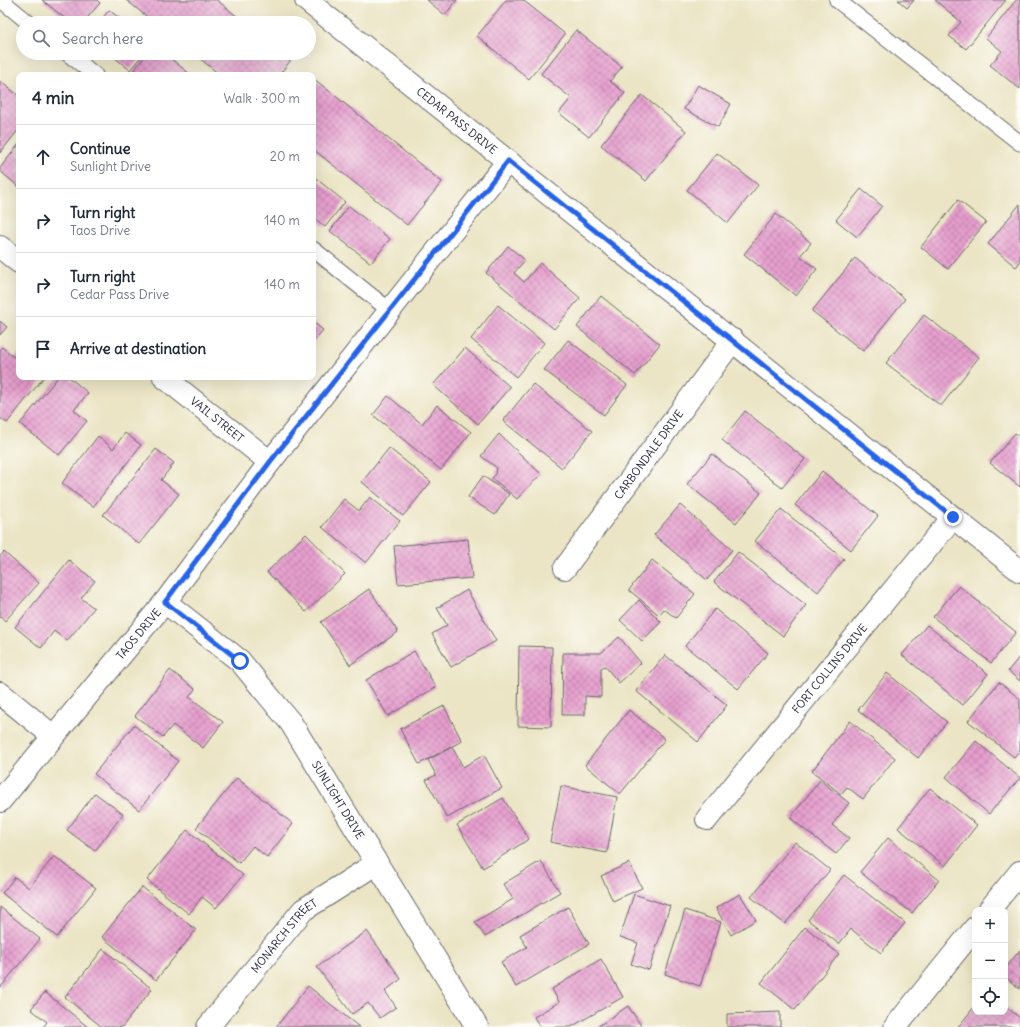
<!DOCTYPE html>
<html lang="en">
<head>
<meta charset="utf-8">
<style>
  body { margin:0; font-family:Delius,sans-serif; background:#f6f6f7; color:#1f2937 }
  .controls { position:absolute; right:12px; bottom:12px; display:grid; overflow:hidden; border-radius:8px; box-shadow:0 4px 16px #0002 }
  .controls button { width:36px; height:36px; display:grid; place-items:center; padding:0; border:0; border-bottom:1px solid #e0e1e3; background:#fff; color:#1f2937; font:20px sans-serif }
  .stop { position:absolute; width:12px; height:12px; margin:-9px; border:3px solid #2563eb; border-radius:50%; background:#fff }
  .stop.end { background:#2563eb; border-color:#fff; box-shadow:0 1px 4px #0008 }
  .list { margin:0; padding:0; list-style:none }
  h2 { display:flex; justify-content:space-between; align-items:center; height:52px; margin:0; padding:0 16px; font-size:17px }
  h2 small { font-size:13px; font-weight:400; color:#747a83 }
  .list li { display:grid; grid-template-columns:26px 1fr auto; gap:12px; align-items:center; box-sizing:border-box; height:64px; padding:0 16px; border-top:1px solid #e0e1e3 }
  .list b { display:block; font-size:15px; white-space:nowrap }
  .list p { margin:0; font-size:13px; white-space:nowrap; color:#747a83 }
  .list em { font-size:13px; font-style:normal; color:#747a83 }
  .icon { flex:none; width:22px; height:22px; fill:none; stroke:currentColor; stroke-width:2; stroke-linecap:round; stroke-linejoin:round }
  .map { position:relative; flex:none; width:1020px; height:1027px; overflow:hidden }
  .search { position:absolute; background:#fff; box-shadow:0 4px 16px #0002; left:16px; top:16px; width:300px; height:44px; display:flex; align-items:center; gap:10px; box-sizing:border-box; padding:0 14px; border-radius:22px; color:#747a83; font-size:15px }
  .panel { position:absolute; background:#fff; box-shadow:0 4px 16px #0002; left:16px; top:72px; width:300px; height:308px; border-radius:8px }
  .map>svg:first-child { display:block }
  .building { fill:url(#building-cross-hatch) }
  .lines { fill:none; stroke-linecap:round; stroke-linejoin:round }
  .service-casing { stroke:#68666b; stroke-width:17 }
  .minor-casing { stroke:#68666b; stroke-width:24 }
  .tertiary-casing { stroke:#68666b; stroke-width:24 }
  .service { stroke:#fff; stroke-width:15 }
  .minor { stroke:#fff; stroke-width:22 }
  .tertiary { stroke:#fff; stroke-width:22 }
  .route { stroke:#2563eb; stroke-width:5 }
  .labels { text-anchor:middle; stroke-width:3.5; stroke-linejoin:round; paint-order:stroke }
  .street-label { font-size:11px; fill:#22223b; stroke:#fdfcf7 }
</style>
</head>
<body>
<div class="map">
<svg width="1020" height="1027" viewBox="0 0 1020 1027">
  <defs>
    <pattern id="building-cross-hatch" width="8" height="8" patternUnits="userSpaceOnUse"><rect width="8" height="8" fill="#e69fce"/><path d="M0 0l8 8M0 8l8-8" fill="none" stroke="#ba81a8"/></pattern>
  </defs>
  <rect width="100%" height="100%" fill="#fdfcf7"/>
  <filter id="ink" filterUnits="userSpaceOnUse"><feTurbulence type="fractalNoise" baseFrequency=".025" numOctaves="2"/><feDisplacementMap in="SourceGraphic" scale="8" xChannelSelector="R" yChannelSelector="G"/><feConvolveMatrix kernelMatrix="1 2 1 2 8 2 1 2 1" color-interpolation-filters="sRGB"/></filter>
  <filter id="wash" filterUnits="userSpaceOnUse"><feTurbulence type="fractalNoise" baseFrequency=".012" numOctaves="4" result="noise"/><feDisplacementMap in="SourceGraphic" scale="16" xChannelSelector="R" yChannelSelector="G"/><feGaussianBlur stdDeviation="0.9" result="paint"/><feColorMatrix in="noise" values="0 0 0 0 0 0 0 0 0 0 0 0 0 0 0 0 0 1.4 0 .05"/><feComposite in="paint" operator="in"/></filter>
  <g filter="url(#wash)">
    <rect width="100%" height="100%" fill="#ebe5c5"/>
    <g id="blocks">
      <!-- building -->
      <path class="building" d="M 42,0 L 97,0 L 100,3 L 83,23 L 71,23 Z
        M 126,0 L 217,0 L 245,23 L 155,23 Z
        M 427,0 L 457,0 L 445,15 Z
        M 506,0 L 523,0 L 565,34 L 529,79 L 477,36 Z
        M 898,0 L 914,0 L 907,8 Z
        M 935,0 L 1006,0 L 966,49 L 949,36 L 961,22 Z
        M 1016,0 L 1020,0 L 1020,89 L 990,65 L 1002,51 L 986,38 Z
        M 109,10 L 126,23 L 99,23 Z
        M 576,30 L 622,67 L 610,81 L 625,93 L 589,137 L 559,113 L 571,98 L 541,74 Z
        M 109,53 L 144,53 L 130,70 Z
        M 147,53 L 164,53 L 191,75 L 131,75 L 131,74 Z
        M 193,53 L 283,53 L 291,60 L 279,75 L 220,75 Z
        M 313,78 L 442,182 L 407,225 L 313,149 Z
        M 0,81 L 19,96 L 19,129 L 0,153 Z
        M 698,85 L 731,104 L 718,127 L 684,109 Z
        M 642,95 L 686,131 L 646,181 L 601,145 Z
        M 19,144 L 19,187 L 0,171 L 0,168 Z
        M 717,153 L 758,185 L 728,223 L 687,190 Z
        M 313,176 L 345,202 L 325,227 L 313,217 Z
        M 861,189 L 882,206 L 857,237 L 836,220 Z
        M 958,200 L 986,222 L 948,269 L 921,247 Z
        M 1020,204 L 1020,262 L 1016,267 L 988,244 Z
        M 349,206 L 390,239 L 371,263 L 330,231 Z
        M 776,214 L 811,243 L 800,256 L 817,269 L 796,296 L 744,254 Z
        M 508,246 L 525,260 L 514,273 L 524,282 L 540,263 L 580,298 L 554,329 L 486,273 Z
        M 855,258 L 905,299 L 863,351 L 812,311 Z
        M 601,296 L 660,344 L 635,375 L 577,327 Z
        M 498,305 L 544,343 L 516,377 L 471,339 Z
        M 924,315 L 979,357 L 941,406 L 886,363 Z
        M 0,321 L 7,327 L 0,335 Z
        M 313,322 L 323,330 L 313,342 Z
        M 568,340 L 627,385 L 604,415 L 544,370 Z
        M 2,347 L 15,358 L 19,353 L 19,377 L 44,377 L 7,423 L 0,418 L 0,350 Z
        M 465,348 L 510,387 L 478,424 L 433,385 Z
        M 58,377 L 69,377 L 88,393 L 74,410 L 87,421 L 59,455 L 20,424 Z
        M 533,384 L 592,431 L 562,468 L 503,421 Z
        M 388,396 L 422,424 L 437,405 L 471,432 L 441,470 L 373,415 Z
        M 745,411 L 805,459 L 782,488 L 722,440 Z
        M 125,433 L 141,445 L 93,507 L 62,483 L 98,436 L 113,449 Z
        M 1015,433 L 1020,437 L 1020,487 L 990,463 Z
        M 499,434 L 541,474 L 517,499 L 492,478 L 496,474 L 497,468 L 481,456 Z
        M 389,448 L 431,482 L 403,516 L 362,482 Z
        M 156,449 L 174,463 L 161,480 L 179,494 L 139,544 L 103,515 Z
        M 712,454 L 761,493 L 736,523 L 687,484 Z
        M 822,471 L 878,516 L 851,550 L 795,505 Z
        M 483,476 L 509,494 L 495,515 L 468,497 Z
        M 370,497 L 400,521 L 366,563 L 322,527 L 344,499 L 359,511 Z
        M 680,505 L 732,550 L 707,580 L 654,535 Z
        M 781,509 L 844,559 L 818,592 L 755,541 Z
        M 306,534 L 345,574 L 306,612 L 267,572 Z
        M 468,539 L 472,578 L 398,584 L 394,546 Z
        M 4,552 L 39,583 L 5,621 L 0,617 L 0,556 Z
        M 738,552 L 806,605 L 783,636 L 714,582 Z
        M 69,560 L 95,581 L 81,598 L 94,608 L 67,641 L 54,631 L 41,648 L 15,627 Z
        M 652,560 L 695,594 L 676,618 L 664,609 L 659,615 L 629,590 Z
        M 959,586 L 1016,632 L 991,663 L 933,617 Z
        M 369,589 L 398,632 L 350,665 L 321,622 Z
        M 467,590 L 496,641 L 451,667 L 432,634 L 447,625 L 437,608 Z
        M 639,600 L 661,622 L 642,641 L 620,620 Z
        M 715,609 L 768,653 L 738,689 L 685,646 Z
        M 927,625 L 988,674 L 963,705 L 902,655 Z
        M 619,637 L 641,663 L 619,683 L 605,666 L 601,668 L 601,697 L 585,696 L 585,715 L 562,715 L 563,653 L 601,653 Z
        M 519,646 L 552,647 L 551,727 L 518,726 Z
        M 414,651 L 436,687 L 388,716 L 366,680 Z
        M 665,655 L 727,705 L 698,742 L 636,691 Z
        M 1020,656 L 1020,681 L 1008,671 Z
        M 170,670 L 195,689 L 189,697 L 223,722 L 203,748 L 173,725 L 163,737 L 135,716 Z
        M 887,673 L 947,722 L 918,758 L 858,710 Z
        M 999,682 L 1020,699 L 1020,750 L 1014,757 L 968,721 Z
        M 444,706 L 462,741 L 419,764 L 400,729 Z
        M 629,710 L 665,739 L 620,794 L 585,765 Z
        M 850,721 L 895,758 L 863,799 L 847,787 L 841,794 L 812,771 Z
        M 134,725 L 178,761 L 139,810 L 94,774 Z
        M 976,741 L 1020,778 L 989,814 L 946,777 Z
        M 452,747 L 463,767 L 484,755 L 502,788 L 447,818 L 426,780 L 436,775 L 428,760 Z
        M 237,778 L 293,824 L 267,857 L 253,846 L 239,863 L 196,828 Z
        M 820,780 L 849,803 L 832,825 L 849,838 L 836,854 L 790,818 Z
        M 561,786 L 617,797 L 607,853 L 550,842 Z
        M 930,788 L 977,825 L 945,866 L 898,828 Z
        M 95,793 L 123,814 L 95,851 L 67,830 Z
        M 503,798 L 529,839 L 483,868 L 457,825 Z
        M 187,830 L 243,875 L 216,908 L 202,897 L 189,914 L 147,880 Z
        M 888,838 L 939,880 L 912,913 L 860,872 Z
        M 795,842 L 830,870 L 785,924 L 751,897 Z
        M 54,856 L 96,888 L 57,937 L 2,893 L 15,877 L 29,888 Z
        M 541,861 L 560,892 L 485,937 L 475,922 L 513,899 L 503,884 Z
        M 629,863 L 642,888 L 613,901 L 601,876 Z
        M 844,875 L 905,923 L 881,953 L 851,929 L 839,944 L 808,920 Z
        M 142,887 L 196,930 L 156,980 L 102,937 Z
        M 634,894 L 670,906 L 649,970 L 631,964 L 638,943 L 620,937 Z
        M 740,894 L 756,920 L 731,935 L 716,908 Z
        M 0,907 L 40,939 L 0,988 Z
        M 568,907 L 589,944 L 516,987 L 501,962 L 527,947 L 520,935 Z
        M 685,910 L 721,922 L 700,986 L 665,974 Z
        M 805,927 L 839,954 L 795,1010 L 761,983 Z
        M 367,931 L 401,979 L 385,991 L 396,1007 L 380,1018 L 368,1003 L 352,1014 L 317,967 Z
        M 103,949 L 152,989 L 122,1027 L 102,1027 L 65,997 Z
        M 1020,950 L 1020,989 L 1005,977 L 1005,969 Z
        M 601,959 L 623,997 L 571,1027 L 540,1027 L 534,1017 L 559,1002 L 552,989 Z
        M 308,986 L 359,1027 L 276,1027 Z
        M 45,992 L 88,1027 L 43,1027 L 47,1022 L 31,1009 Z
        M 628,1006 L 642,1027 L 597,1027 Z
        M 975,1006 L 975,1012 L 1005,1012 L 1005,1006 L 1020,1018 L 1020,1027 L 958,1027 Z
        M 780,1012 L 780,1027 L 727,1027 L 727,1014 Z"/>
    </g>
  </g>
  <g filter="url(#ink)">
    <use href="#blocks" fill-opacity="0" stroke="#68666b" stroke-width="1"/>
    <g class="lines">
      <defs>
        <path id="service" d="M 1,0 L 29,23
          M 837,0 L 1020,143
          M 67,53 L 95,75
          M 313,249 L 389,310"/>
        <g id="minor">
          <path d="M 0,247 L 19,262"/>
          <path id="s1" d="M 164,377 L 270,462"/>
          <path id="s2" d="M 565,568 L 733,340"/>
          <path id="s3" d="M 165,602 L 240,661 L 291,723 L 477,1027"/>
          <path d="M 0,693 L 53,736"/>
          <path id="s4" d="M 0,801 L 165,602 L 270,462 L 508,161"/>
          <path id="s5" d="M 707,819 L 953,517"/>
          <path d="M 989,910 L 1020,872"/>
          <path id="s6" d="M 208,1027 L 303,910 L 377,863"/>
          <path d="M 895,1027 L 975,928"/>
        </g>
        <g id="tertiary">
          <path id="s7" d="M 306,0 L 1020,571"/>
        </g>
      </defs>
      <!-- service casing -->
      <use href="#service" class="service-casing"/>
      <!-- minor casing -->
      <use href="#minor" class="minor-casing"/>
      <!-- tertiary casing -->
      <use href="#tertiary" class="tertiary-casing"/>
      <!-- service -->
      <use href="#service" class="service"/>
      <!-- minor -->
      <use href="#minor" class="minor"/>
      <!-- tertiary -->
      <use href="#tertiary" class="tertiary"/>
    </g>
  </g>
  <g class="lines" filter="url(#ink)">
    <!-- route -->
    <path class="route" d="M 240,661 L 165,602 L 270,462 L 508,161 L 953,517"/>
  </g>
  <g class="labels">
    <!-- street labels -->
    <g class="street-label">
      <text dy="4" stroke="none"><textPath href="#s7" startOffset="193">CEDAR PASS DRIVE</textPath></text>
      <text dy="4" stroke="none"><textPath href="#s1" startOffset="68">VAIL STREET</textPath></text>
      <text dy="4" stroke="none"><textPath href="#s2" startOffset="141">CARBONDALE DRIVE</textPath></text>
      <text dy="4" stroke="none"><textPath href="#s4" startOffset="217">TAOS DRIVE</textPath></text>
      <text dy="4" stroke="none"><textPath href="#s5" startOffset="194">FORT COLLINS DRIVE</textPath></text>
      <text dy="4" stroke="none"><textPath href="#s3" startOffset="266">SUNLIGHT DRIVE</textPath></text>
      <text dy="4" stroke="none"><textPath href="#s6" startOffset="119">MONARCH STREET</textPath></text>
    </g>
  </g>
</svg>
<div class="controls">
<button>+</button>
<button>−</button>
<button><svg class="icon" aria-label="locate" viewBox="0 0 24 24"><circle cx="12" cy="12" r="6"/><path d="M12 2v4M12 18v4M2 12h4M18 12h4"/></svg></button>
</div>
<div class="stop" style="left:240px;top:661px"></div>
<div class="stop end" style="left:953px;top:517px"></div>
<div class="search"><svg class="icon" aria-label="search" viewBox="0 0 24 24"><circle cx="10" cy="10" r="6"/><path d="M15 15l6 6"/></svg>Search here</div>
<section class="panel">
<h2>4 min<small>Walk · 300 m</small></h2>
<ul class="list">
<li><svg class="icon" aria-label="ahead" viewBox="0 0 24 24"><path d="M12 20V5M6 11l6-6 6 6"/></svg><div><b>Continue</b><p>Sunlight Drive</p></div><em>20 m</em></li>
<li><svg class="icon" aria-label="right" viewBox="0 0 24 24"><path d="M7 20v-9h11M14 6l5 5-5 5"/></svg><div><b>Turn right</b><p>Taos Drive</p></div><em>140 m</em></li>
<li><svg class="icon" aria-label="right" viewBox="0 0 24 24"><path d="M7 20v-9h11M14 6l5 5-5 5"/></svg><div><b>Turn right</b><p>Cedar Pass Drive</p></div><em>140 m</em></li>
<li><svg class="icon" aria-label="arrive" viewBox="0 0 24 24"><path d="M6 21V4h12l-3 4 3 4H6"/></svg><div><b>Arrive at destination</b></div></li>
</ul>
</section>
</div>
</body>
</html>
